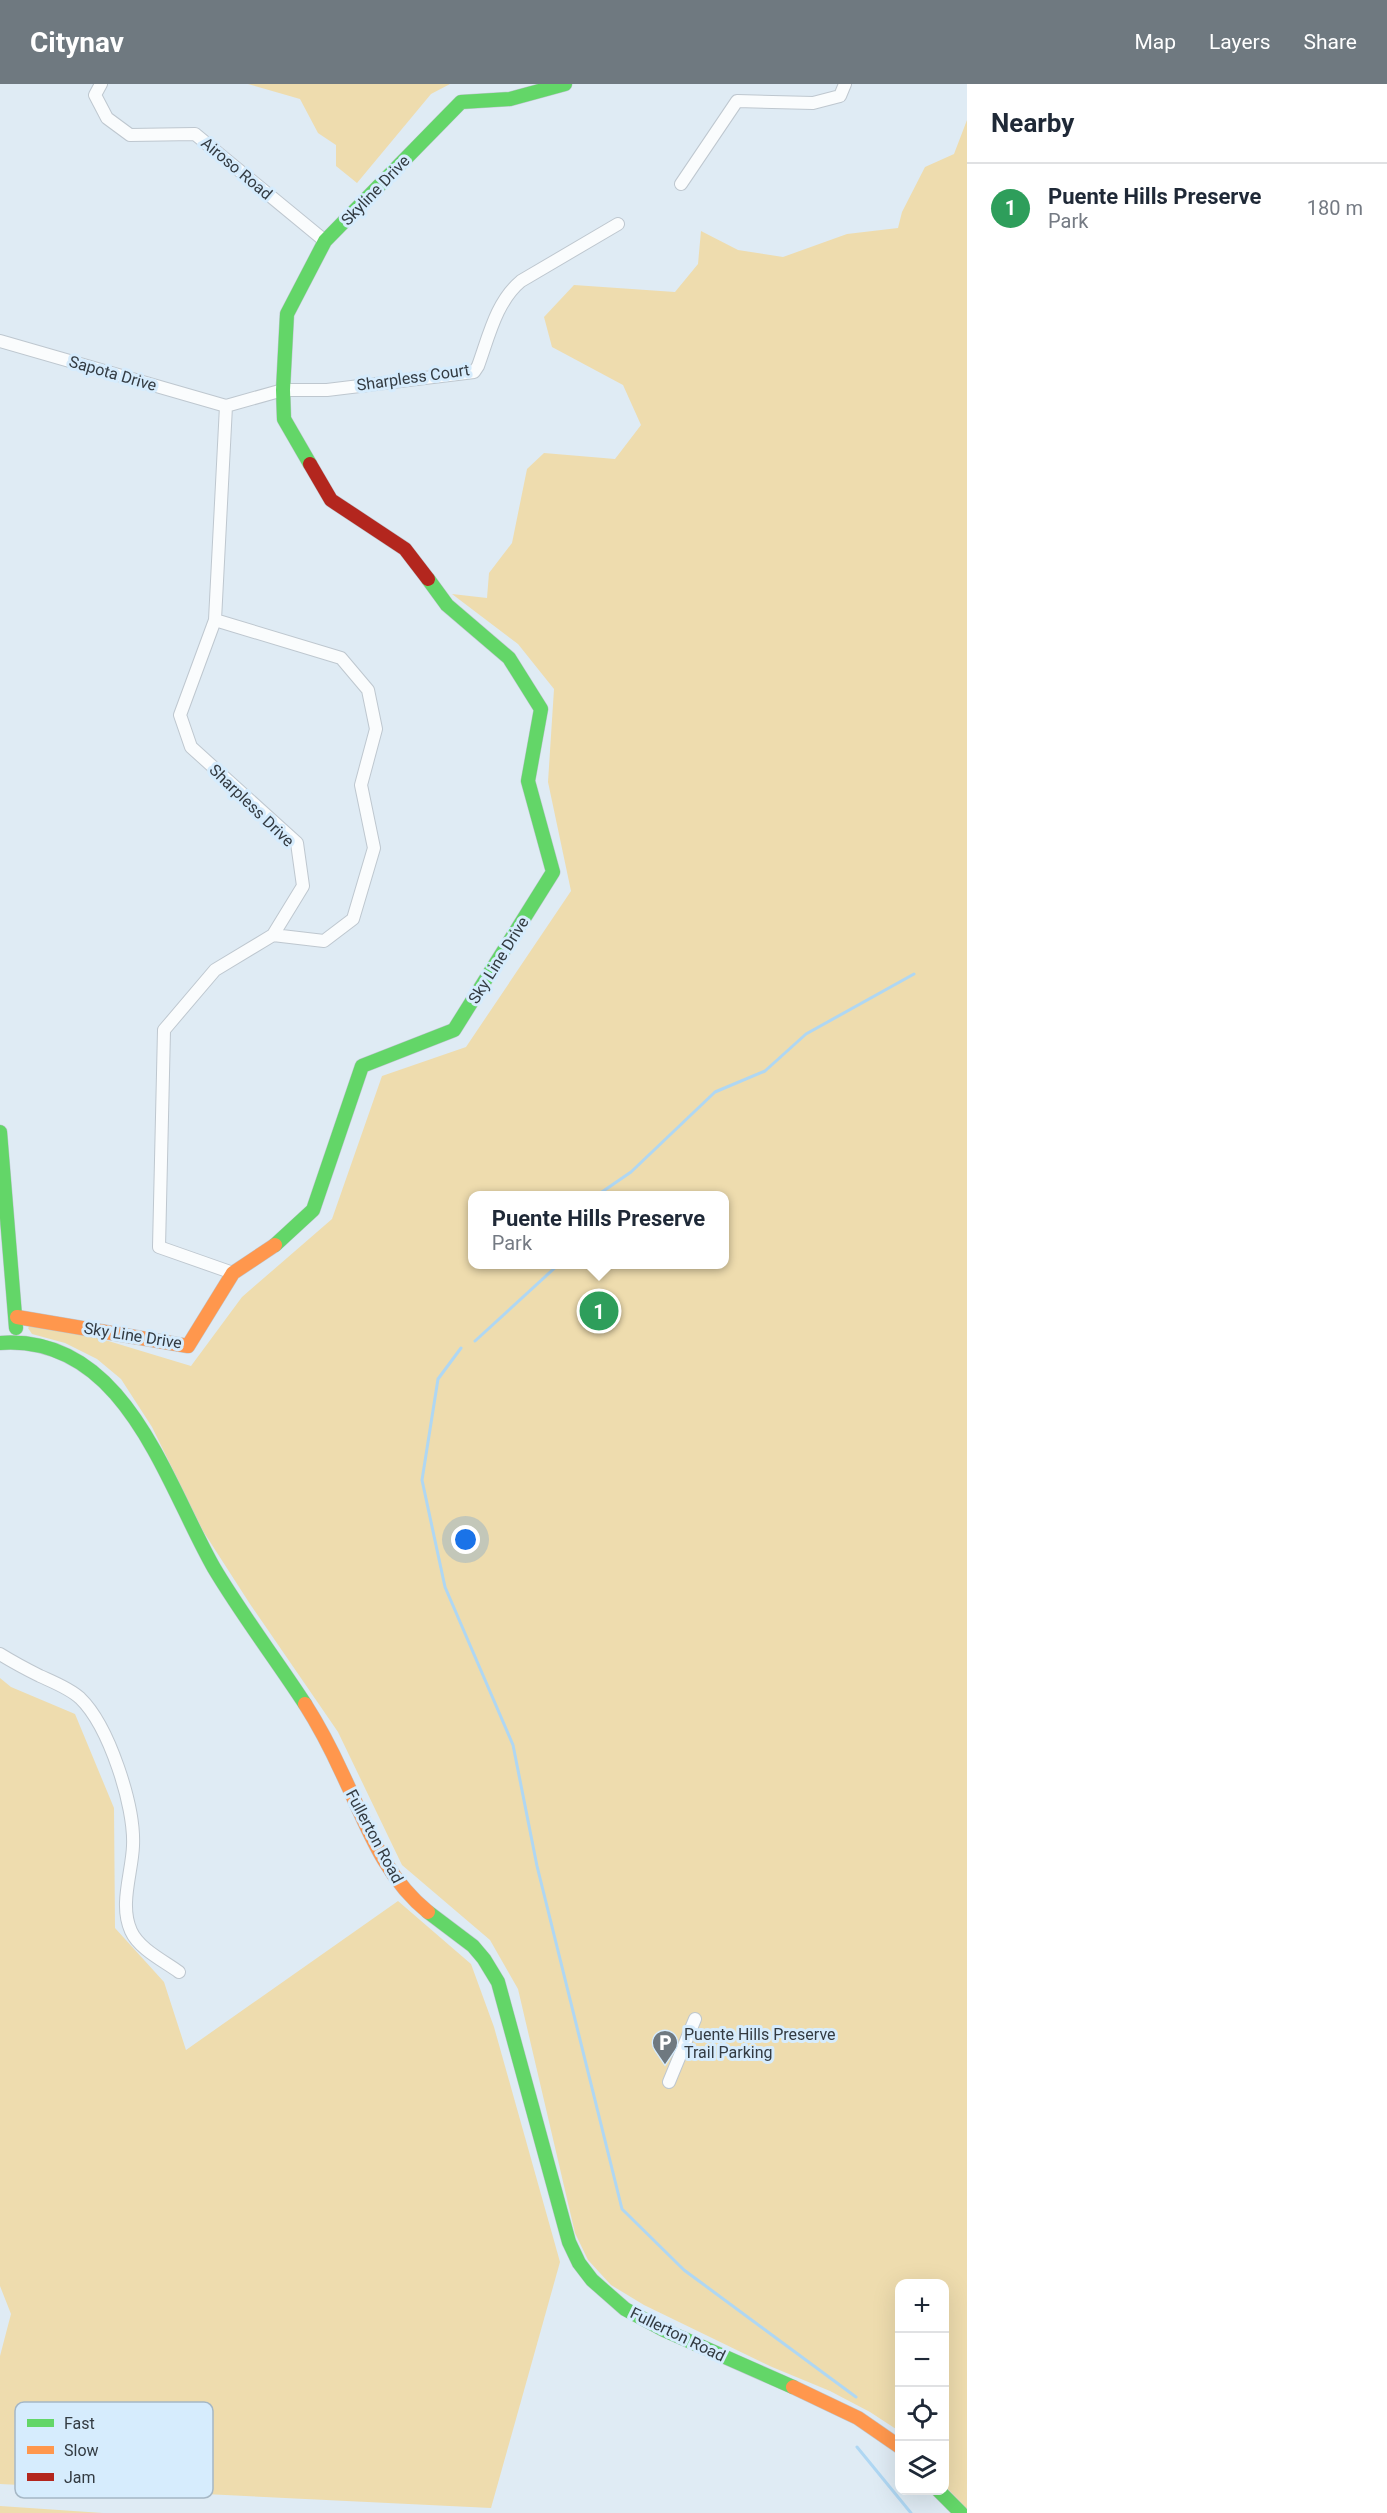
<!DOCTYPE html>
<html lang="en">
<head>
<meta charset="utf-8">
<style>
  body { margin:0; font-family:Roboto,sans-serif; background:#f6f6f7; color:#1f2937 }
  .controls { position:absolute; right:18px; bottom:18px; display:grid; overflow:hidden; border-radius:12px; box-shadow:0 6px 24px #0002 }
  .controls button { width:54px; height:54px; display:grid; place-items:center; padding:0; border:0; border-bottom:2px solid #e0e1e3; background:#fff; color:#1f2937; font:30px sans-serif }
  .you { position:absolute; left:466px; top:1456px; width:21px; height:21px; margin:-15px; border:4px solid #fff; border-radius:50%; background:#1a73e8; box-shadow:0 0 0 9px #1a73e833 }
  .badge { display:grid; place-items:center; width:39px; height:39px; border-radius:50%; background:#6f7980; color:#fff; font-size:20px; font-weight:700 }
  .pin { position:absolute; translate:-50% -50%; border:3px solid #fff; box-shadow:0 2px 6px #0006 }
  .popup { position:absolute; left:468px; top:1107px; width:261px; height:78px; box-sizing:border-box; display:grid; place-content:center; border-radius:12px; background:#fff; filter:drop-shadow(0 2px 4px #0005); font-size:20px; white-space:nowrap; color:#747a83 }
  .popup b { font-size:22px; color:#1f2937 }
  .popup::after { content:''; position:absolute; left:50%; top:100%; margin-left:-12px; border:12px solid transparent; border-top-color:#fff }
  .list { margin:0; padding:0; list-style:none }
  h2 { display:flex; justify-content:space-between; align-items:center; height:78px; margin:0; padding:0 24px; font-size:26px }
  h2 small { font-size:20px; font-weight:400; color:#747a83 }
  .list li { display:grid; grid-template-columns:39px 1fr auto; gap:18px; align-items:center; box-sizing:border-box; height:90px; padding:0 24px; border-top:2px solid #e0e1e3 }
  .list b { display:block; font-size:22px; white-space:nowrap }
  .list p { margin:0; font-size:20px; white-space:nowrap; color:#747a83 }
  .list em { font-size:20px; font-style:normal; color:#747a83 }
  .icon { flex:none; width:33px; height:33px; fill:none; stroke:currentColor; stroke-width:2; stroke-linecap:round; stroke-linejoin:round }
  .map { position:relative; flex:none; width:967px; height:2429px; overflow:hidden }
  header { display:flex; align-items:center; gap:36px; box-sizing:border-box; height:84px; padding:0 30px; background:#6f7980; color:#fff }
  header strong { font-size:28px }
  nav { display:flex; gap:33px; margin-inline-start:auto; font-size:21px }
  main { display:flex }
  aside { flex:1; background:#fff }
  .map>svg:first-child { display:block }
  .green { fill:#eedcae; fill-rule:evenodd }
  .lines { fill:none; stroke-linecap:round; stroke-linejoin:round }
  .stream { stroke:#afd7f3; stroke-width:3 }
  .street-casing { stroke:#bec7cf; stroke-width:14 }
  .fast-casing { stroke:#bec7cf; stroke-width:15 }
  .slow-casing { stroke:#bec7cf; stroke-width:15 }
  .jam-casing { stroke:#bec7cf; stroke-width:15 }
  .street { stroke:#fafcfd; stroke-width:12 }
  .fast { stroke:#63d668; stroke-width:14 }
  .slow { stroke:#ff974d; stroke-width:14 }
  .jam { stroke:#b3261e; stroke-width:14 }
  .labels { text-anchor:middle; stroke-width:6; stroke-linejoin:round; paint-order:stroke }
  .street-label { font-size:16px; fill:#333b42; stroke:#d6ecfd }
  .poi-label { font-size:16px; fill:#333b42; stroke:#d6ecfd; text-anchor:start }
  .key { fill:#d6ecfd; stroke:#a5b7c5; stroke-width:1.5 }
  .key-label { font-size:16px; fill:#333b42 }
</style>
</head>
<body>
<header>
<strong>Citynav</strong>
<nav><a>Map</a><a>Layers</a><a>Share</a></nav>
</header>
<main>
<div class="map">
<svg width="967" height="2429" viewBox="0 0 967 2429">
  <rect width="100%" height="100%" fill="#dfebf4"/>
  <!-- green -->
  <path class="green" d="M 248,0 L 450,0 L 431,10 L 357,99 L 336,82 L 336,61 L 318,49 L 300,15 Z
    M 967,36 L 967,2425 L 945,2402 L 944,2200 L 900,2200 L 899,2347 L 870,2328 L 830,2307 L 772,2283 L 644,2221 L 611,2201 L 588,2176 L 575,2149 L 518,1905 L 490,1856 L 402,1781 L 338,1648 L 250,1520 L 203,1447 L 152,1343 L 121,1295 L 97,1275 L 65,1259 L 32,1250 L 28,1244 L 30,1242 L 72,1246 L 191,1282 L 242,1213 L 332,1135 L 382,992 L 466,963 L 571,807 L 548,698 L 554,605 L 518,560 L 452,510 L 487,514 L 489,489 L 512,459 L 527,385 L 544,369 L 615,375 L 641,341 L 623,301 L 552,263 L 544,233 L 574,201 L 675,208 L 698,180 L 701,147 L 738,166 L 783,173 L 847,150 L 898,144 L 902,128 L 925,83 L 954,70 ZM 473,1112 L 725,1112 L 725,1180 L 473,1180 Z
    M 0,1594 L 11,1603 L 75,1630 L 114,1724 L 115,1844 L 164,1898 L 186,1966 L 398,1817 L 471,1880 L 494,1943 L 560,2178 L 491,2424 L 0,2400 L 0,2272 L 11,2230 L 0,2202 Z
    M 0,2422 L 103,2429 L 0,2429 Z"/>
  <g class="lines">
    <!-- stream -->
    <path class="stream" d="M 596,1112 L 631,1088 L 715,1008 L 765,987 L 806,950 L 914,890
      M 475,1257 L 559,1180
      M 461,1264 L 438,1295 L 422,1396 L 445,1503 L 513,1661 L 537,1782 L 622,2125 L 684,2186 L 856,2313
      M 857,2363 L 911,2429"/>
    <defs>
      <path id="street" d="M 101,0 L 95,11 L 107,34 L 130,51 L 195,50 L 325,157
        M 681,100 L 737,17 L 813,19 L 840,12 L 845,0
        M 0,257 L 226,322
        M 215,536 L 341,574 L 368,606 L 376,645 L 361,701 L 374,764 L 353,835 L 324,857 L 273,851
        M 233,1189 L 159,1163 L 164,946 L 215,886 L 273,851 L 303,802 L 297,759 L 191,663 L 180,631 L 215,536 L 226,322 L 283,306 L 327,306 L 474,288 L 478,282 C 489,252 496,218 521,197 L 618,140
        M 0,1570 C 13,1578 26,1585 40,1592 C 53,1598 69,1604 80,1614 C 109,1642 135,1722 133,1762 C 132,1789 119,1821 131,1847 C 139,1865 164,1877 179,1888
        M 669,1998 L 695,1935"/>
      <path id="fast" d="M 310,380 L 284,335 L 283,306 L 287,230 L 325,157 L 461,18 L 510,15 L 565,0
        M 0,1048 L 16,1244
        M 275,1161 L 313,1126 L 362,982 L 454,946 L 553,788 L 528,697 L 541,625 L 509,574 L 447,521 L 428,495
        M 0,1259 C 125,1250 165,1398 214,1484 C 242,1531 275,1574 305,1620
        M 428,1828 L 473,1862 L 484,1875 L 498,1898 L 569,2158 L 579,2179 L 592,2196 L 625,2225 L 664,2246 L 793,2303
        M 938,2406 L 961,2429"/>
      <path id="slow" d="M 17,1233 L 188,1262 L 233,1189 L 275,1161
        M 305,1620 C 319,1642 331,1665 342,1689 C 366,1739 383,1792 428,1828
        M 793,2303 L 858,2334 L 900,2363"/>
      <path id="jam" d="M 310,380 L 331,416 L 405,465 L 428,495"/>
    </defs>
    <!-- street casing -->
    <use href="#street" class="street-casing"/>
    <!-- fast casing -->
    <use href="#fast" class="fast-casing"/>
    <!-- slow casing -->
    <use href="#slow" class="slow-casing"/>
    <!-- jam casing -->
    <use href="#jam" class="jam-casing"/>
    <!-- street -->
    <use href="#street" class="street"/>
    <!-- fast -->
    <use href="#fast" class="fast"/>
    <!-- slow -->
    <use href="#slow" class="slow"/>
    <!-- jam -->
    <use href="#jam" class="jam"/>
  </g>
  <!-- icons -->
  <defs>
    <symbol id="parking-pin" viewBox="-11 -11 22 30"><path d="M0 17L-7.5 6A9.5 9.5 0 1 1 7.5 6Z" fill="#6f7980" stroke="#d6ecfd"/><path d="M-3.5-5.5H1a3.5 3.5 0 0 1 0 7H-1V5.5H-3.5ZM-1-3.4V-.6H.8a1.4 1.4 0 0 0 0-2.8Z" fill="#fff"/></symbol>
  </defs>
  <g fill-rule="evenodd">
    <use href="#parking-pin" x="650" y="1944" width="30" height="40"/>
  </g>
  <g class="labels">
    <!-- street labels -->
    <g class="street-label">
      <text transform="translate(237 84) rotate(40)" y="6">Airoso Road</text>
      <text transform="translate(375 106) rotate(-46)" y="6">Skyline Drive</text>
      <text transform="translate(113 289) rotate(16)" y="6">Sapota Drive</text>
      <text transform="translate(413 293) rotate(-8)" y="6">Sharpless Court</text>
      <text transform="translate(252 721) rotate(44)" y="6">Sharpless Drive</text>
      <text transform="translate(498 876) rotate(-58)" y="6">Sky Line Drive</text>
      <text transform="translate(133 1251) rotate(9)" y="6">Sky Line Drive</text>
      <text transform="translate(375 1752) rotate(62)" y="6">Fullerton Road</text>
      <text transform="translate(678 2250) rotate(26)" y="6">Fullerton Road</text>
    </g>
    <!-- poi labels -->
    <g class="poi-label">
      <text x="684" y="1956">Puente Hills Preserve<tspan x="684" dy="18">Trail Parking</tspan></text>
    </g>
  </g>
  <!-- legend -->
  <rect x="15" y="2318" width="198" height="96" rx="9" class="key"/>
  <rect x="27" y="2335" width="27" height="8" fill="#63d668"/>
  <rect x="27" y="2362" width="27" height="8" fill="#ff974d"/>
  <rect x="27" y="2389" width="27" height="8" fill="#b3261e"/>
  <g class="key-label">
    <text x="64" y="2345">Fast</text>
    <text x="64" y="2372">Slow</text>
    <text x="64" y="2399">Jam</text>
  </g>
</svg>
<div class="controls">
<button>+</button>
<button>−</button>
<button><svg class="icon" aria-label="locate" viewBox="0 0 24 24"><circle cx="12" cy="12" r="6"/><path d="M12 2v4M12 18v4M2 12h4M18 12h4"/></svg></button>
<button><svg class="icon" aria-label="layers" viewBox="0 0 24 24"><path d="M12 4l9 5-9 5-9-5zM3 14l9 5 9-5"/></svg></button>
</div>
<div class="you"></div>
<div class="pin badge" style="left:599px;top:1227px;background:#2e9e5b">1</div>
<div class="popup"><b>Puente Hills Preserve</b>Park</div>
</div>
<aside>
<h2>Nearby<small></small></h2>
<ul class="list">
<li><span class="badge" style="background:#2e9e5b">1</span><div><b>Puente Hills Preserve</b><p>Park</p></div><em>180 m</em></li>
</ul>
</aside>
</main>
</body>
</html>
